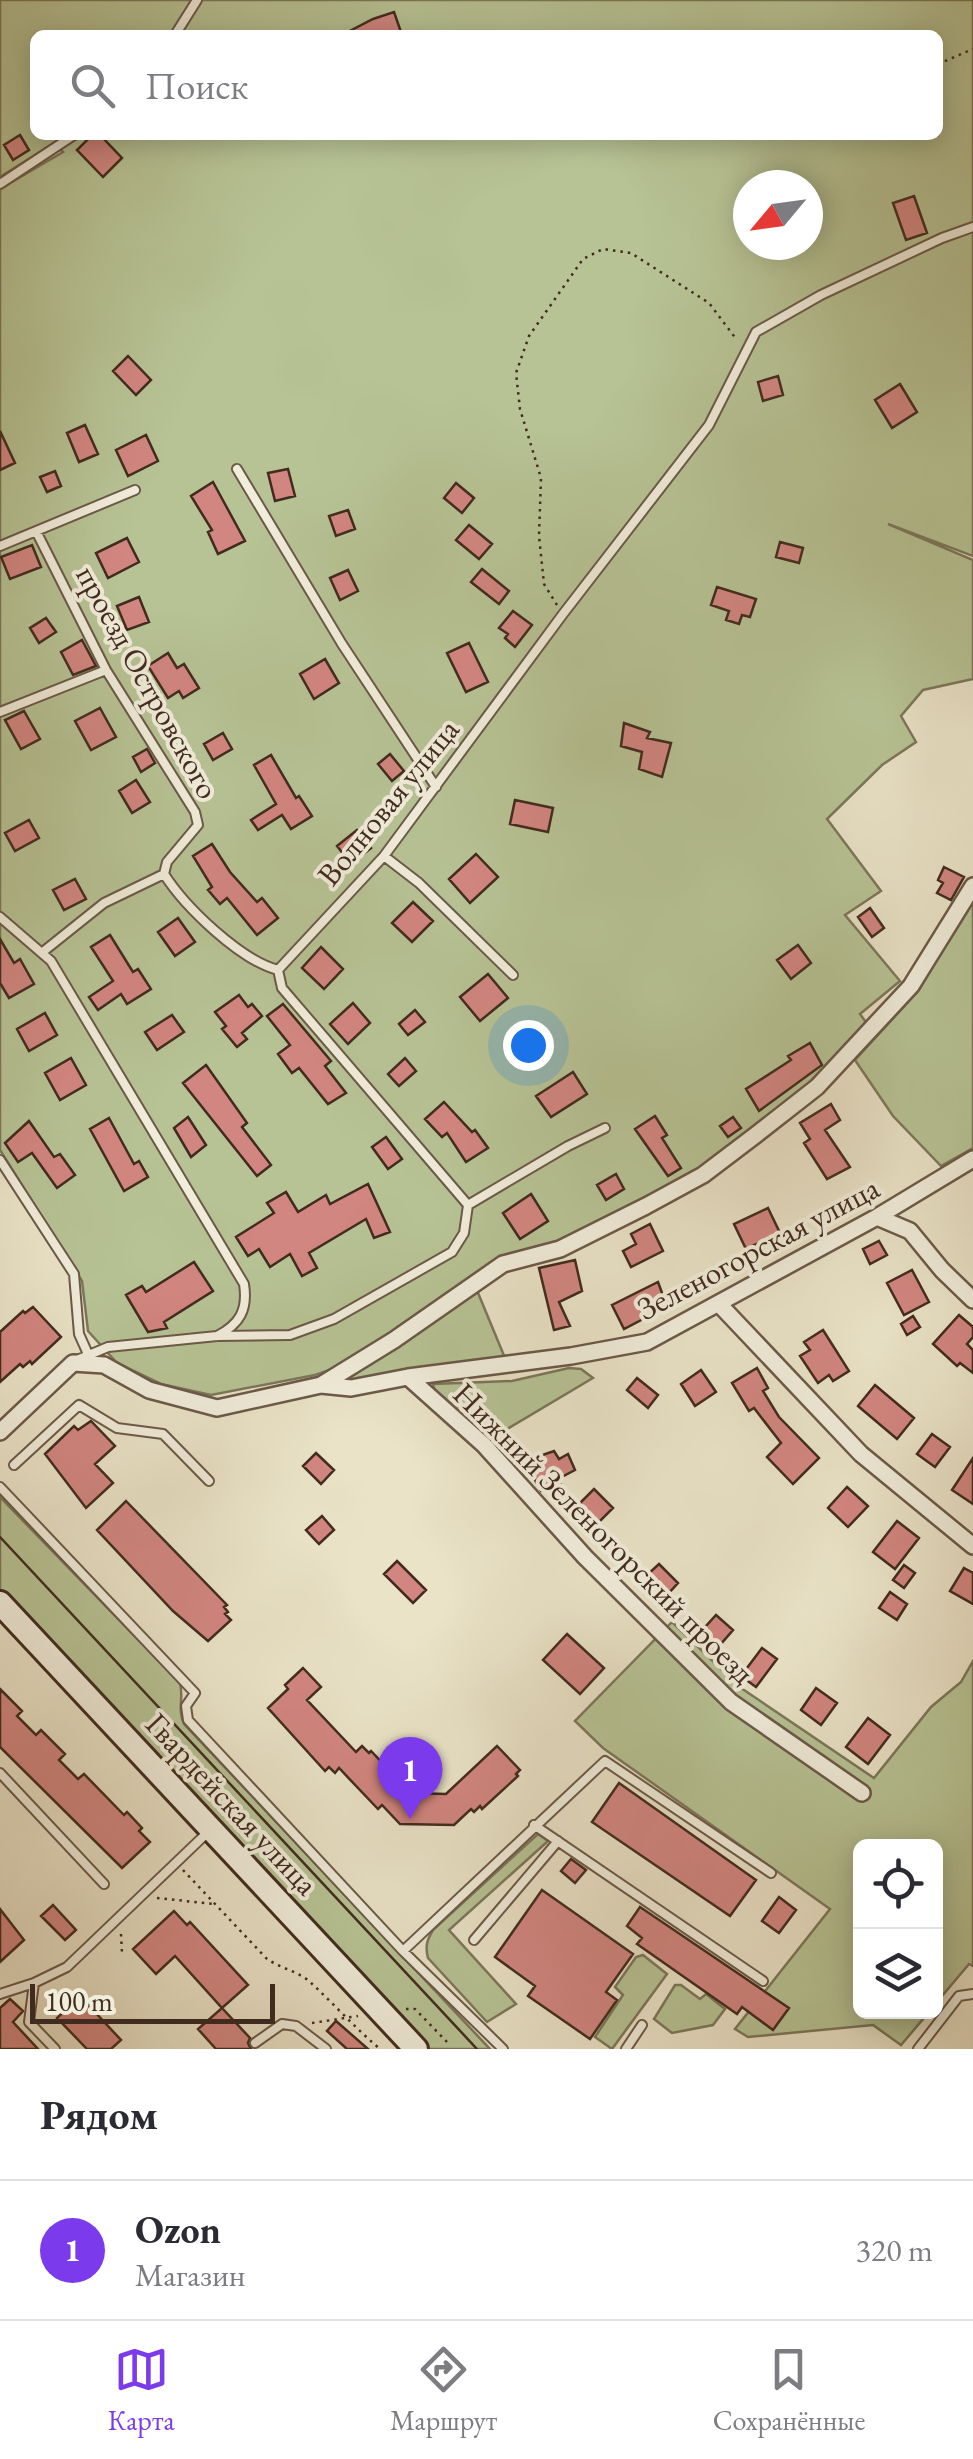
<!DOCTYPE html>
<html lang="ru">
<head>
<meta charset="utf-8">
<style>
  body { margin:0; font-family:"EB Garamond",serif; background:#f7f7f7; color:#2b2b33 }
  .controls { position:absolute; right:30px; bottom:30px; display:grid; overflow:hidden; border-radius:15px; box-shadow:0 5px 25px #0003 }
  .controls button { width:90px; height:90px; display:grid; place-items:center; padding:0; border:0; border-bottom:2px solid #e1e1e2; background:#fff; color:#2b2b33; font:50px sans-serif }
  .compass { position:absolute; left:733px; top:170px; width:90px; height:90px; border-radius:50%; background:#fff; box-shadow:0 5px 25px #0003; rotate:241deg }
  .scale { position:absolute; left:30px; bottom:25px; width:245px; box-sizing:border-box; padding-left:10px; border:5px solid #412b1e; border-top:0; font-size:28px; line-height:35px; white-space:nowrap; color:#412b1e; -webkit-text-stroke:8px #f1eddb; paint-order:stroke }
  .you { position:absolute; left:528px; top:1045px; width:35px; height:35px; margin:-25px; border:8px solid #fff; border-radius:50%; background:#1a73e8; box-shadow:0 0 0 15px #1a73e833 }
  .badge { display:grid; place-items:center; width:65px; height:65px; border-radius:50%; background:#7c3aed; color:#fff; font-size:32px; font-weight:700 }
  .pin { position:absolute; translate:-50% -82px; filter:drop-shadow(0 2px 5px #0008) }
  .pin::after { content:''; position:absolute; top:52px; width:35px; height:30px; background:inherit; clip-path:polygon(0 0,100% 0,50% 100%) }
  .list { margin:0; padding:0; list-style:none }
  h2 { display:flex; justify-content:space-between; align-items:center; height:130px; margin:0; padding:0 40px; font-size:42px }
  h2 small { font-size:32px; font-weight:400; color:#7c7c81 }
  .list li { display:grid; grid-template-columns:65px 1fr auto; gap:30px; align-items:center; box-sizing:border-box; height:140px; padding:0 40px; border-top:2px solid #e1e1e2 }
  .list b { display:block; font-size:38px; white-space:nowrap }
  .list p { margin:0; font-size:32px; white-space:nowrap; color:#7c7c81 }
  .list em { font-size:32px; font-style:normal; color:#7c7c81 }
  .icon { flex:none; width:55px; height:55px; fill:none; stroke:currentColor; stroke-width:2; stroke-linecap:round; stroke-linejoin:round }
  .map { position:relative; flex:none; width:973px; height:2049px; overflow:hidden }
  .search { position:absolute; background:#fff; box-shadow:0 5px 25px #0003; left:30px; right:30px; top:30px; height:110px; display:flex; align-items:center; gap:25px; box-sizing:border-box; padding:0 35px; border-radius:15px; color:#7c7c81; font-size:38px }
  .sheet { height:270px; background:#fff }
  nav { display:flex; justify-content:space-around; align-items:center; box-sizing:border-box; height:140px; border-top:2px solid #e1e1e2; background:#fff; font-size:28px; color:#7c7c81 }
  nav a { display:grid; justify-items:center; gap:5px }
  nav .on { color:#7c3aed }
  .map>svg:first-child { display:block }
  .green { fill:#b7c395; stroke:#7c775a; stroke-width:2.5; fill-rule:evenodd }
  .building { fill:#d28681; stroke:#412b1e; stroke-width:2.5 }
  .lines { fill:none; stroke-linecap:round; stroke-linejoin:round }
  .lane-casing { stroke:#6b5948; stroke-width:12 }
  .street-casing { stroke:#6b5948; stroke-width:20 }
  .secondary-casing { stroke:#412b1e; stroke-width:28 }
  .path { stroke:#412b1e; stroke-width:2.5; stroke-dasharray:2.5 5; stroke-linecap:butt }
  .lane { stroke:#f1eddb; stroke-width:8 }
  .street { stroke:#f1eddb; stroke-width:15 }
  .secondary { stroke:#f1eddb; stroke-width:22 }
  .tram { stroke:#412b1e; stroke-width:2.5 }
  .labels { text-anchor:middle; stroke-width:8; stroke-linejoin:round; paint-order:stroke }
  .street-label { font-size:32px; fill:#412b1e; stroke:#f1eddb }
</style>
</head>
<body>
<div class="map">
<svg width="973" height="2049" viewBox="0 0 973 2049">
  <rect width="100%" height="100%" fill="#eae3c8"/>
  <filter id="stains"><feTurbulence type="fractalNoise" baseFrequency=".002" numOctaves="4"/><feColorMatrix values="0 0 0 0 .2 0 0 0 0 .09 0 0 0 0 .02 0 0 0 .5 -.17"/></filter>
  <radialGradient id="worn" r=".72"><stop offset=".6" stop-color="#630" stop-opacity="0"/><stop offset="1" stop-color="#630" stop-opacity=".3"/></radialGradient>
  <!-- green -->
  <path class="green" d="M 0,0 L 973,0 L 973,556 L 888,524 L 973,560 L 973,679 L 923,690 L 901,716 L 916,742 L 882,765 L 827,819 L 881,891 L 845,915 L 900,981 L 860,1014 L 868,1025 L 835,1064 L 714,1162 L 642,1202 L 533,1252 L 338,1367 L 315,1375 L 211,1395 L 161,1384 L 117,1363 L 88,1331 L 82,1281 L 0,1150 L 0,189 L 63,152 L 54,143 L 0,177 ZM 35,35 L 938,35 L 938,135 L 35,135 ZM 748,185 L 808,185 L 808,245 L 748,245 Z
    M 973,897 L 973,1148 L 941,1166 L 893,1116 L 855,1060 L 919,990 Z
    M 476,1288 L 505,1358 L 357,1381 L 347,1378 L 345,1373 Z
    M 569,1368 L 581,1369 L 593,1378 L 492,1438 L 435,1393 L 433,1384 L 512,1381 Z
    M 0,1497 L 180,1683 C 184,1698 177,1709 184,1724 L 490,2049 L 428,2049 L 0,1589 Z
    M 672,1622 L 741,1688 L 874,1778 L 931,1707 L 961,1682 L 973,1661 L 973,1966 L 969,1964 L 936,2003 L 936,1846 L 860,1846 L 860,2012 L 929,2012 L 901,2045 L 873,2025 L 748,2037 L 735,2029 L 830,1909 L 603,1748 L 575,1721 Z
    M 538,1834 L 548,1841 L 449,1930 L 516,2004 L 487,2022 L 428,1958 C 425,1946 427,1940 433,1930 Z
    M 643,1955 L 667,1974 L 612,2049 L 595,2037 L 623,1995 L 615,1987 L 636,1957 Z
    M 675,1985 L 681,1985 L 700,1999 L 706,1994 L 725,2009 L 713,2025 L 672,2033 L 654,2019 Z"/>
  <!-- building -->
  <path class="building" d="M 394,12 L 402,35 L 342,35 L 373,19 Z
    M 20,135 L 29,150 L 13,160 L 4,145 Z
    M 92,135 L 100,135 L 122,158 L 103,177 L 77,150 Z
    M 914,196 L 927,233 L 906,240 L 893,203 Z
    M 128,356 L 151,380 L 136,395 L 113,371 Z
    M 778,376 L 783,395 L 763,401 L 758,382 Z
    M 900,384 L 917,412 L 892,428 L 875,400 Z
    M 85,425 L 98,454 L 79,462 L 67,433 Z
    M 0,431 L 15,463 L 0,470 Z
    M 146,435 L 158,461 L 128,476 L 116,450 Z
    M 288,469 L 295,496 L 275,501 L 268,473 Z
    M 55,471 L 61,486 L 47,492 L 40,477 Z
    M 213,482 L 245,541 L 218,554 L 208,532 L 212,530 L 191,496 Z
    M 456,483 L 474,498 L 462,513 L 444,498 Z
    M 348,510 L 355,529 L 336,536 L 329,516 Z
    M 469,525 L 492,544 L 479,559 L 456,540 Z
    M 127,538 L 139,562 L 108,578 L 96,553 Z
    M 780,542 L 803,548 L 799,563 L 776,557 Z
    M 32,545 L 41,567 L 10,579 L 1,557 Z
    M 482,569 L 509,591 L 499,604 L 471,582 Z
    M 348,570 L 358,591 L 340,600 L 330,578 Z
    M 717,587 L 756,599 L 750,617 L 742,615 L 739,624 L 726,620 L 729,611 L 711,605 Z
    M 139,597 L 149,622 L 127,630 L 117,606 Z
    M 513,611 L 532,625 L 515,647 L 505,638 L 508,634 L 499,628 Z
    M 46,618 L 56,632 L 39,643 L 30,628 Z
    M 82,640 L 96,666 L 73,675 L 61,652 Z
    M 469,643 L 488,682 L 466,692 L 447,653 Z
    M 168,653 L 177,668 L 184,664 L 199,688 L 183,698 L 179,691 L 168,698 L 148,666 Z
    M 325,659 L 339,683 L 314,699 L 300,674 Z
    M 100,708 L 116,737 L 91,750 L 75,721 Z
    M 24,711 L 40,739 L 21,749 L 5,720 Z
    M 624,723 L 650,732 L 647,738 L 671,743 L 662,777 L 639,769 L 642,752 L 621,746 Z
    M 223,733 L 232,749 L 213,760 L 204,744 Z
    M 147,749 L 155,763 L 141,772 L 133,757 Z
    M 390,754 L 404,771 L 392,781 L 378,764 Z
    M 271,755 L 296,798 L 299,796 L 312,816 L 291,829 L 282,815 L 258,830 L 251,820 L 276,804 L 254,765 Z
    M 136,780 L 150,802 L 132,813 L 119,791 Z
    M 515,800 L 553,808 L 548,832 L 510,824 Z
    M 29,820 L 39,838 L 15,851 L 5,833 Z
    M 357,830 L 371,848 L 351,864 L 337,846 Z
    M 212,844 L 230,872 L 257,902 L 262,898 L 278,918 L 257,935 L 227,898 L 220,904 L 208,890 L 212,887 L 193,856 Z
    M 476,854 L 498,877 L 470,903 L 449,879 Z
    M 944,867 L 964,877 L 951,900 L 937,893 L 943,883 L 938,880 Z
    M 75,879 L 86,899 L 64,910 L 53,890 Z
    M 413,902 L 433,921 L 412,942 L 392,923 Z
    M 870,908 L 884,928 L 872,937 L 858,917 Z
    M 178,918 L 195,942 L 175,956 L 158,932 Z
    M 110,935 L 133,972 L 138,969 L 151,989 L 127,1004 L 121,994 L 98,1010 L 89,997 L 113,981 L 91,947 Z
    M 0,939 L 14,963 L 20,959 L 34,984 L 9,998 L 0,983 Z
    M 798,945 L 811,963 L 791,979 L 777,960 Z
    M 321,947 L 343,969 L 324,989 L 302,968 Z
    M 488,974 L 508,998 L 480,1021 L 460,997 Z
    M 239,995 L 248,1007 L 252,1004 L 262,1016 L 242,1033 L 247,1039 L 237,1047 L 222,1029 L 226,1026 L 215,1012 Z
    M 353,1003 L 370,1023 L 348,1044 L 330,1024 Z
    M 283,1004 L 331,1061 L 325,1066 L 346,1093 L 328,1104 L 299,1068 L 292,1073 L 278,1054 L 290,1045 L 267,1016 Z
    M 415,1010 L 425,1022 L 408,1035 L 399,1024 Z
    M 45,1013 L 57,1035 L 29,1051 L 17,1029 Z
    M 172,1015 L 184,1032 L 157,1050 L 145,1032 Z
    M 525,1027 L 531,1038 L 513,1049 L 507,1038 Z
    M 810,1043 L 822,1065 L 759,1111 L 746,1089 L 791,1060 L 788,1056 Z
    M 71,1058 L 86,1085 L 60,1100 L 45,1073 Z
    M 405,1058 L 416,1071 L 399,1086 L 388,1074 Z
    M 206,1065 L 247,1123 L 242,1127 L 271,1165 L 257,1176 L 183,1083 Z
    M 573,1072 L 587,1094 L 551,1117 L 536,1096 Z
    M 444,1102 L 472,1132 L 475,1130 L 488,1148 L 466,1162 L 447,1133 L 442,1137 L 425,1119 Z
    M 831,1104 L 840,1120 L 825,1130 L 850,1167 L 827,1179 L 804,1143 L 810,1139 L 800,1123 Z
    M 655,1116 L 667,1135 L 662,1138 L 681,1168 L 668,1176 L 635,1129 Z
    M 188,1117 L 206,1145 L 191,1157 L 174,1128 Z
    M 733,1117 L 741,1128 L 728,1137 L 720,1126 Z
    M 109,1118 L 134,1164 L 139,1161 L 148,1177 L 124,1191 L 90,1129 Z
    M 29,1121 L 54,1157 L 60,1154 L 75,1175 L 57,1188 L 32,1153 L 18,1162 L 5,1143 Z
    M 386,1137 L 402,1159 L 388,1169 L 372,1147 Z
    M 616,1174 L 624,1189 L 606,1200 L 597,1185 Z
    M 368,1184 L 390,1232 L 374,1238 L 366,1219 L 309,1253 L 317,1268 L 302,1276 L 290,1254 L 270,1267 L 259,1249 L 248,1256 L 236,1237 L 274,1213 L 267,1203 L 286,1192 L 298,1212 L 326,1195 L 330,1204 Z
    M 531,1194 L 548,1221 L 520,1239 L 503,1213 Z
    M 768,1208 L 780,1233 L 746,1249 L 734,1224 Z
    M 650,1224 L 663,1251 L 631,1267 L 623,1251 L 636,1244 L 631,1234 Z
    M 879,1241 L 887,1255 L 870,1264 L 863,1249 Z
    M 575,1260 L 582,1291 L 559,1302 L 570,1326 L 554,1330 L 539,1268 Z
    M 194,1262 L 213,1291 L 164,1322 L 167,1328 L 148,1332 L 126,1295 L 142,1286 L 146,1292 Z
    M 912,1270 L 929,1302 L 904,1315 L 887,1283 Z
    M 658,1282 L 665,1301 L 641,1310 L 645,1318 L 624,1329 L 612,1305 Z
    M 33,1307 L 61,1337 L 32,1364 L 30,1361 L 23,1367 L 20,1364 L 0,1382 L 0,1332 L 23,1311 L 25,1313 Z
    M 959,1315 L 973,1327 L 973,1337 L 967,1344 L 973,1350 L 973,1373 L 960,1363 L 957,1366 L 933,1344 Z
    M 913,1316 L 920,1327 L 907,1335 L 901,1324 Z
    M 823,1330 L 849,1371 L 833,1381 L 829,1375 L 818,1383 L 800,1356 L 810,1350 L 804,1342 Z
    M 757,1368 L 768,1388 L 763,1391 L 779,1417 L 819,1458 L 793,1484 L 767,1457 L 781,1443 L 754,1408 L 749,1411 L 732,1383 Z
    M 701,1370 L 716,1392 L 695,1406 L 681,1384 Z
    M 637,1378 L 658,1395 L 648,1408 L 627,1390 Z
    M 875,1385 L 914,1418 L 897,1439 L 858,1406 Z
    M 91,1421 L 115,1446 L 95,1464 L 113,1483 L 86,1508 L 45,1454 L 74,1426 L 78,1430 Z
    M 932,1434 L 950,1447 L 935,1467 L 917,1454 Z
    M 554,1451 L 559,1459 L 568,1454 L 575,1470 L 558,1479 L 561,1485 L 548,1492 L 546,1489 L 541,1491 L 531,1473 L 537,1469 L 531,1459 Z
    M 316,1453 L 334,1470 L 321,1484 L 303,1466 Z
    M 973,1458 L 973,1504 L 952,1490 Z
    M 847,1487 L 868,1506 L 848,1527 L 828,1508 Z
    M 594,1489 L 613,1508 L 594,1527 L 575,1508 Z
    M 126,1501 L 227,1605 L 224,1607 L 228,1612 L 225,1614 L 231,1620 L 208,1641 L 173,1611 L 97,1530 Z
    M 322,1516 L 334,1530 L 319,1544 L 306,1530 Z
    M 897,1521 L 919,1538 L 895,1569 L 873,1552 Z
    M 397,1561 L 426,1590 L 413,1603 L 384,1574 Z
    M 659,1564 L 678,1583 L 667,1595 L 647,1575 Z
    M 904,1565 L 915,1573 L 904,1588 L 893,1580 Z
    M 964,1568 L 973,1573 L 973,1604 L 950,1591 Z
    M 890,1592 L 907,1604 L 897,1620 L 879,1608 Z
    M 716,1615 L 733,1630 L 714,1652 L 697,1636 Z
    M 567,1634 L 604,1668 L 580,1694 L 543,1660 Z
    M 762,1648 L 777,1659 L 756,1687 L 741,1676 Z
    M 303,1668 L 321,1687 L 307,1700 L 356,1752 L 362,1746 L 369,1753 L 371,1751 L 411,1793 L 446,1794 L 497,1746 L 520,1770 L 516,1774 L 518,1776 L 482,1809 L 480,1806 L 474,1812 L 471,1809 L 454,1825 L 400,1824 L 382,1805 L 378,1809 L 339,1768 L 335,1773 L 329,1767 L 325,1771 L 268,1708 L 288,1689 L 285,1685 Z
    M 816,1688 L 837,1703 L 821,1725 L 801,1710 Z
    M 0,1689 L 22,1711 L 17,1716 L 36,1735 L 41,1730 L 65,1754 L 59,1760 L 78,1779 L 84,1774 L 124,1815 L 127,1812 L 142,1828 L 139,1831 L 150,1842 L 122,1868 L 0,1747 Z
    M 868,1718 L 890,1735 L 868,1764 L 846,1747 Z
    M 619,1783 L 756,1880 L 730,1916 L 592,1822 Z
    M 571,1859 L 586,1870 L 575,1883 L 561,1871 Z
    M 542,1890 L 633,1954 L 606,1992 L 617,2000 L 590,2039 L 528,1996 L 535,1986 L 495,1957 Z
    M 779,1897 L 796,1910 L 779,1933 L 762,1921 Z
    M 53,1905 L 76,1930 L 65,1940 L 41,1916 Z
    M 640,1907 L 789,2008 L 773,2030 L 742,2007 L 737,2014 L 637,1944 L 642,1938 L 627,1926 Z
    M 0,1909 L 24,1940 L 0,1962 Z
    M 174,1911 L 187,1925 L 190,1922 L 248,1985 L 222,2008 L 175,1956 L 156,1974 L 133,1949 Z
    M 80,1996 L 121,2040 L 111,2049 L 87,2049 L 57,2018 Z
    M 10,1999 L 23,2011 L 13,2022 L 38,2049 L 0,2049 L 0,2008 Z
    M 222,2008 L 250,2038 L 248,2043 L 251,2049 L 216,2049 L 198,2029 Z
    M 336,2021 L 368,2049 L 347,2049 L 327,2031 Z"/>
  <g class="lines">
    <defs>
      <path id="lane" d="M 175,35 L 197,0
        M 0,184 L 74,135
        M 237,469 L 342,644 L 436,787
        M 36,531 L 106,670 L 195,812 L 198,825 L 167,862 L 164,874 C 185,907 240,960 278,970
        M 0,546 L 135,490
        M 0,712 L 106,670
        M 384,856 L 419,883 L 513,975
        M 0,917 L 51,961 L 244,1284 C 248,1310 240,1324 217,1336
        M 44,951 L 104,903 L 164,874
        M 278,970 L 384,856 L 563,614 L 709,425 L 756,332 L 821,295 L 942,238 L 973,227
        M 278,970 L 282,988 L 468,1205
        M 0,1160 L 74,1274 L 79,1334 L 88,1354
        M 468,1205 L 568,1146 L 605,1128
        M 77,1360 L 108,1347 L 217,1336 L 290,1335 L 334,1319 L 452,1252 L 464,1233 L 468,1205
        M 14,1465 L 79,1405 L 117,1428 L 163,1434 L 209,1481
        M 0,1487 L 195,1693 L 186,1706 L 188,1720 L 403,1951 L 503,2049
        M 0,1773 L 104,1884
        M 534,1825 L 763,1981
        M 474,1940 L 558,1841
        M 403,1951 L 605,1761 L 771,1873
        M 34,1983 L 29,2022 L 55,2049
        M 0,1994 L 34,1983 L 67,1967 L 208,1832
        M 255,2043 L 282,2024 L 296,2026 L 326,2049
        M 626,2049 L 642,2025
        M 918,2049 L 959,1996 L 973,1994"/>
      <path id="street" d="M 877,1217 L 910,1231 L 942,1270 L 973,1300
        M 720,1305 L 861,1454 L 973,1546
        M 408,1377 L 484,1445 L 585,1557 L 731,1702 L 862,1793
        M 321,1385 L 351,1388 L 408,1377 L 571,1356 L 647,1342 L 877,1217 L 973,1159
        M 0,1432 L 73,1363 L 104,1365 L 149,1390 L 217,1408 L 321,1385 L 394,1340 L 503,1264 L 560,1249 L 646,1206 L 703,1175 L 757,1134 L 817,1087 L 911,986 L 973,886"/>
      <path id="secondary" d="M 0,1603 L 416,2049"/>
    </defs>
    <!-- lane casing -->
    <use href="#lane" class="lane-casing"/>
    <!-- street casing -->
    <use href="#street" class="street-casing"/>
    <!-- secondary casing -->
    <use href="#secondary" class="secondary-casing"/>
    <!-- path -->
    <path class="path" d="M 938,64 L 973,49
      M 557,605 L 544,584 L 539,536 L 541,478 L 520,409 L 516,373 L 529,336 L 583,259 L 603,249 L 631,253 L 709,303 L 737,340
      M 183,1870 L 266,1958 C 279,1968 297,1971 309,1981 C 333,2003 355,2028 380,2049
      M 157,1898 L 214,1904
      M 121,1934 L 122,1953
      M 406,2009 L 415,2009 L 447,2042
      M 312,2023 L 358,2016"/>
    <!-- lane -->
    <use href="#lane" class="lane"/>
    <!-- street -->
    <use href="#street" class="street"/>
    <!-- secondary -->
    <use href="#secondary" class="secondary"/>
    <!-- tram -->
    <path class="tram" d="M 0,1537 L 477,2049"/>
  </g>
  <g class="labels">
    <!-- street labels -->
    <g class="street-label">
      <text transform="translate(148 682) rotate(61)" y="11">проезд Островского</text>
      <text transform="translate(388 802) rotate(-51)" y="11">Волновая улица</text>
      <text transform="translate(758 1248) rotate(-28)" y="11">Зеленогорская улица</text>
      <text transform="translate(604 1533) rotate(45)" y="11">Нижний Зеленогорский проезд</text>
      <text transform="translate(232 1804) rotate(47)" y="11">Гвардейская улица</text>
    </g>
  </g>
  <rect width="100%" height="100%" filter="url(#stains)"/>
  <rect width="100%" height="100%" fill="url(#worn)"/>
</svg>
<div class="controls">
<button><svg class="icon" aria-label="locate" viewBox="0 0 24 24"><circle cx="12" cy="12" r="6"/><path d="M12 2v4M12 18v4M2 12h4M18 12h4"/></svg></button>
<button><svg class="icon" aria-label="layers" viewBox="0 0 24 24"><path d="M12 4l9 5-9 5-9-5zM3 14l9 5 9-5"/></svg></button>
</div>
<svg class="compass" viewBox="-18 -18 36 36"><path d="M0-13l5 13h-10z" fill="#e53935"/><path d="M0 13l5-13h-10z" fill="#7c7c81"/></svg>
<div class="scale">100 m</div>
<div class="you"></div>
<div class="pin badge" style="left:410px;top:1819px">1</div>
<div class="search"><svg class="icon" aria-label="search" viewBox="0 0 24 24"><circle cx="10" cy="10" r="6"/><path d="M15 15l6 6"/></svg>Поиск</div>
</div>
<section class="sheet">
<h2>Рядом<small></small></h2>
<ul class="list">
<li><span class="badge">1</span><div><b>Ozon</b><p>Магазин</p></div><em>320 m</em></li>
</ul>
</section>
<nav>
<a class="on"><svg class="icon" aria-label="map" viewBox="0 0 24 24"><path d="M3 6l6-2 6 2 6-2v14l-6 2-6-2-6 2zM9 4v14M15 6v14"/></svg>Карта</a>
<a><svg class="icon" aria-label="directions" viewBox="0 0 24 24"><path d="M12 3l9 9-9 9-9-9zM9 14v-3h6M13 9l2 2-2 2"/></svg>Маршрут</a>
<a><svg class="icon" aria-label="saved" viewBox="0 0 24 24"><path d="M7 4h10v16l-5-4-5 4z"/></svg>Сохранённые</a>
</nav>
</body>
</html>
